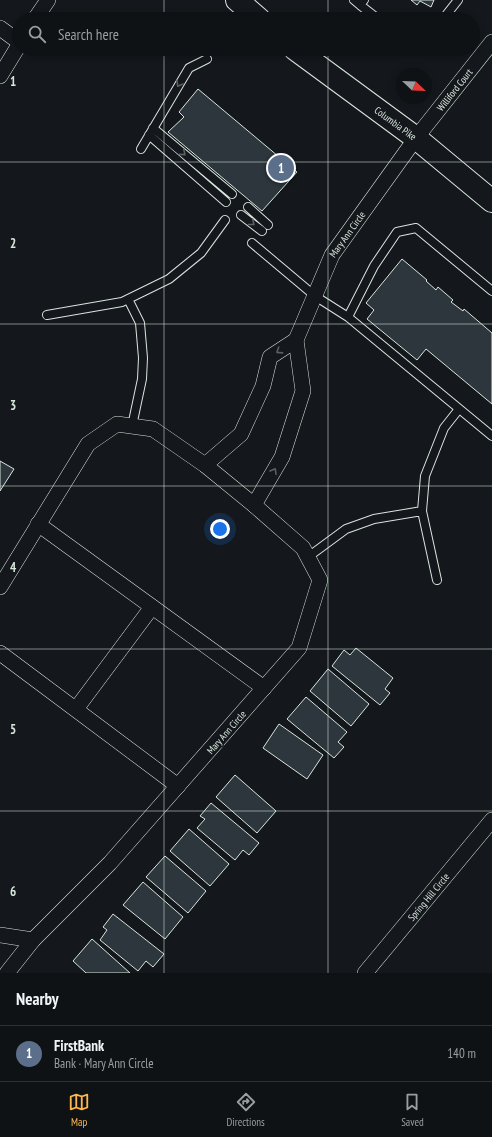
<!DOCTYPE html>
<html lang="en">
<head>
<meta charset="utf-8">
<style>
  body { margin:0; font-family:"PT Sans Narrow",sans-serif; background:#181b1e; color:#f1f3f6 }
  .compass { position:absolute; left:396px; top:68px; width:36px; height:36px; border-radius:50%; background:#0f1215; box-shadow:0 2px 6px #0003; rotate:113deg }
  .you { position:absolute; left:220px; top:529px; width:14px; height:14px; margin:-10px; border:3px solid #fff; border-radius:50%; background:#1a73e8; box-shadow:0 0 0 6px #1a73e833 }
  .badge { display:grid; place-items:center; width:26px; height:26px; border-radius:50%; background:#ffb74d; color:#fff; font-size:13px; font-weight:700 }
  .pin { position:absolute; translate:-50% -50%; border:2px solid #fff; box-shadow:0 1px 4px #0006 }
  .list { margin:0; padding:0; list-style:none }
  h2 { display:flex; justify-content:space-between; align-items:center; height:52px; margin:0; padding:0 16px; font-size:17px }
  h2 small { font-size:13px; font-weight:400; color:#9b9ea0 }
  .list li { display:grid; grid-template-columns:26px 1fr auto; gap:12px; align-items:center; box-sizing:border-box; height:56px; padding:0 16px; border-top:1px solid #2f3234 }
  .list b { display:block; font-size:15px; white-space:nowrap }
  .list p { margin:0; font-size:13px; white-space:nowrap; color:#9b9ea0 }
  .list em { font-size:13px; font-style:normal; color:#9b9ea0 }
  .icon { flex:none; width:22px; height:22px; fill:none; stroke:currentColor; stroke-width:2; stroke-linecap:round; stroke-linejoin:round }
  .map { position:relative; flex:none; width:492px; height:973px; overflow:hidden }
  .search { position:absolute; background:#0f1215; box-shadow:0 2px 6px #0003; left:12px; right:12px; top:12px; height:44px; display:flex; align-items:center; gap:10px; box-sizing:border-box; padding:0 14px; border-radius:22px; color:#9b9ea0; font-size:15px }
  .sheet { height:108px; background:#0f1215 }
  nav { display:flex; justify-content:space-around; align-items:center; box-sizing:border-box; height:56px; border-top:1px solid #2f3234; background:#0f1215; font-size:11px; color:#9b9ea0 }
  nav a { display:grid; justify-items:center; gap:2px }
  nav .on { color:#ffb74d }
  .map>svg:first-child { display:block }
  .building { fill:#2c363c; stroke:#d8e6dc }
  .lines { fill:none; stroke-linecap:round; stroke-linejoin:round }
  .service-casing { stroke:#d8e6dc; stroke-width:10 }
  .minor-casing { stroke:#d8e6dc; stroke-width:16 }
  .primary-casing { stroke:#d8e6dc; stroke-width:24 }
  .service { stroke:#14181c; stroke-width:8 }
  .minor { stroke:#14181c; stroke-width:15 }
  .primary { stroke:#14181c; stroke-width:22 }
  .oneway { stroke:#59605f }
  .grid { fill:none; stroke:#d8e6dc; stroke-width:1; stroke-opacity:0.55 }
  .labels { text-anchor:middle; stroke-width:3; stroke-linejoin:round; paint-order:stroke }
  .street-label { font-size:10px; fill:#d8e6dc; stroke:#14181c }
  .grid-label { font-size:13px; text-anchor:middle; font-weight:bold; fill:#d8e6dc; stroke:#14181c; stroke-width:3; stroke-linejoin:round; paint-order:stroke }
</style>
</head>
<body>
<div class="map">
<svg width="492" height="973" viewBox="0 0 492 973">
  <rect width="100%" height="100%" fill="#14181c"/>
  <!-- building -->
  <path class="building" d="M 411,0 L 434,0 L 431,7 L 420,1 L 417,5 Z
    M 198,89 L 297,172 L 262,211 L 168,132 L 184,117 L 179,112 Z
    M 402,259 L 427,280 L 426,281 L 436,290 L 438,287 L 453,300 L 451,302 L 463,311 L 464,309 L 492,333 L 492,404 L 426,349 L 417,360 L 367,319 L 374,310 L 366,303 Z
    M 0,461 L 14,469 L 0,491 Z
    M 356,648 L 393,678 L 385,689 L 390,693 L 380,705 L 332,666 L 344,650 L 350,655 Z
    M 328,669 L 369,704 L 351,726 L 310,691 Z
    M 306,697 L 347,732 L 338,742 L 344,747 L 334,758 L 287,719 Z
    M 279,724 L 323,755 L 307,779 L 263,748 Z
    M 235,775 L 276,811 L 257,833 L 216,797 Z
    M 211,803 L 259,843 L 249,855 L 243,850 L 235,860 L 197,828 L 205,819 L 200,816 Z
    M 189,829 L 229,864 L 210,886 L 170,851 Z
    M 165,856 L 206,891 L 188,913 L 146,877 Z
    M 143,882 L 183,917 L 165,939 L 123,905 Z
    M 113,914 L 164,954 L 153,967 L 146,961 L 138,971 L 100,940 L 107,930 L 103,927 Z
    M 92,939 L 130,973 L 86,973 L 73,961 Z"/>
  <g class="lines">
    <defs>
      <path id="service" d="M 354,0 L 360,5 L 364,0
        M 360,5 L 378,19
        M 443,19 L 458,0
        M 153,128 L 232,194
        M 149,135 L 226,202
        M 141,149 L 189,68 L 207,59
        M 248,207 L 268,225
        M 241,215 L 262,231
        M 252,243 L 315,296 L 348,317 L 492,436
        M 128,299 L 140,323 L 143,358 L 142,379 L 132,426
        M 47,315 L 122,302 L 169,279 L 201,253 L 225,220
        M 348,317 L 374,266 L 397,232 L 416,228 L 492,291
        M 308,557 L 346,529 L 374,519 L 422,511
        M 437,580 L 422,511 L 425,476 L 444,428 L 459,409"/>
      <g id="minor">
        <path d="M 35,19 L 48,0"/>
        <path d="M 0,28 L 19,42"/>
        <path d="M 0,76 L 19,45"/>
        <path id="s1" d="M 296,340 L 332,255 L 416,138 L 492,42"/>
        <path d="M 205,465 L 241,434 L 263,386 L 270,357 L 296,340 L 303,391 L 282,457 L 254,505"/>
        <path d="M 38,524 L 264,688"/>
        <path d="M 0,587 L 88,444 L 117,424 L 153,429 L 205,465 L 254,505 L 303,548 L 320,580 L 299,648 L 110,863 L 33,940 L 0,935"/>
        <path d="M 0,653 L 178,786"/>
        <path d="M 76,709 L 152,607"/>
        <path d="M 7,973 L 33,940"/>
        <path id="s2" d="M 365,973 L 492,820"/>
      </g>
      <g id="primary">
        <path d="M 237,0 L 259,19"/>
        <path id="s3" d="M 295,49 L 416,138 L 492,201"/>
      </g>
    </defs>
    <!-- service casing -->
    <use href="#service" class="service-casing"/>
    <!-- minor casing -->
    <use href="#minor" class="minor-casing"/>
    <!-- primary casing -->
    <use href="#primary" class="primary-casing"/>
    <!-- service -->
    <use href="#service" class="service"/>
    <!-- minor -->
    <use href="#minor" class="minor"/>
    <!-- primary -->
    <use href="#primary" class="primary"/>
  </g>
  <!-- one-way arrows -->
  <defs><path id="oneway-chevron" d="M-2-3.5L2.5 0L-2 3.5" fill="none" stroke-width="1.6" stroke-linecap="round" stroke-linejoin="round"/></defs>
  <g class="oneway">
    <use href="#oneway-chevron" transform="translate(179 84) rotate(121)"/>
    <use href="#oneway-chevron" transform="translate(183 153) rotate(40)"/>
    <use href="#oneway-chevron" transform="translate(252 223) rotate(39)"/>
    <use href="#oneway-chevron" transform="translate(279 351) rotate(147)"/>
    <use href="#oneway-chevron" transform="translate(274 471) rotate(-60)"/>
  </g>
  <!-- grid -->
  <path class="grid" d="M 164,0 L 164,19M 328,0 L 328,19M 164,49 L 164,973M 328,49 L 328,973M 0,162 L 492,162M 0,324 L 492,324M 0,486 L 492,486M 0,649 L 492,649M 0,811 L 492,811"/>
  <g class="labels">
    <!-- street labels -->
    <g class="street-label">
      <text dy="4" stroke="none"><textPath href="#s1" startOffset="298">Williford Court</textPath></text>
      <text dy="4" stroke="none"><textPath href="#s3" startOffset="125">Columbia Pike</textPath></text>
      <text dy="4" stroke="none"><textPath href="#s1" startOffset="118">Mary Ann Circle</textPath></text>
      <text transform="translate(226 732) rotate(-49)" y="4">Mary Ann Circle</text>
      <text dy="4" stroke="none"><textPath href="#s2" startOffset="99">Spring Hill Circle</textPath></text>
    </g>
  </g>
  <g class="grid-label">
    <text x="13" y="86">1</text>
    <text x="13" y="248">2</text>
    <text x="13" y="410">3</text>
    <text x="13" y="572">4</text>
    <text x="13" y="734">5</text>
    <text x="13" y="896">6</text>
  </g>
</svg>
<svg class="compass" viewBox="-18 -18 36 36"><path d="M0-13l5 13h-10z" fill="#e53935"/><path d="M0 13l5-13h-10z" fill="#9b9ea0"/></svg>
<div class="you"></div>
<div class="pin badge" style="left:281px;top:168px;background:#5c6f8a">1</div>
<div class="search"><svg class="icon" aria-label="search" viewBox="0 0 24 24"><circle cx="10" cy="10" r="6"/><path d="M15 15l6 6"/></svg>Search here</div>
</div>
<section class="sheet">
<h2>Nearby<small></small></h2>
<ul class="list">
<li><span class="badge" style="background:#5c6f8a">1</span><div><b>FirstBank</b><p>Bank · Mary Ann Circle</p></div><em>140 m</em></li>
</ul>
</section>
<nav>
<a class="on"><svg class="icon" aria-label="map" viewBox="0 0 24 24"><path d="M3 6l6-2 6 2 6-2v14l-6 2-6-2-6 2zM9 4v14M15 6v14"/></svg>Map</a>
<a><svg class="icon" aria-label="directions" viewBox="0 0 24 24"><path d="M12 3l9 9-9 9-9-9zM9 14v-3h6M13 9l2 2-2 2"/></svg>Directions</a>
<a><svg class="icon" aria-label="saved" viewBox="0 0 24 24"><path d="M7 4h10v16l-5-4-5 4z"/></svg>Saved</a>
</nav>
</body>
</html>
